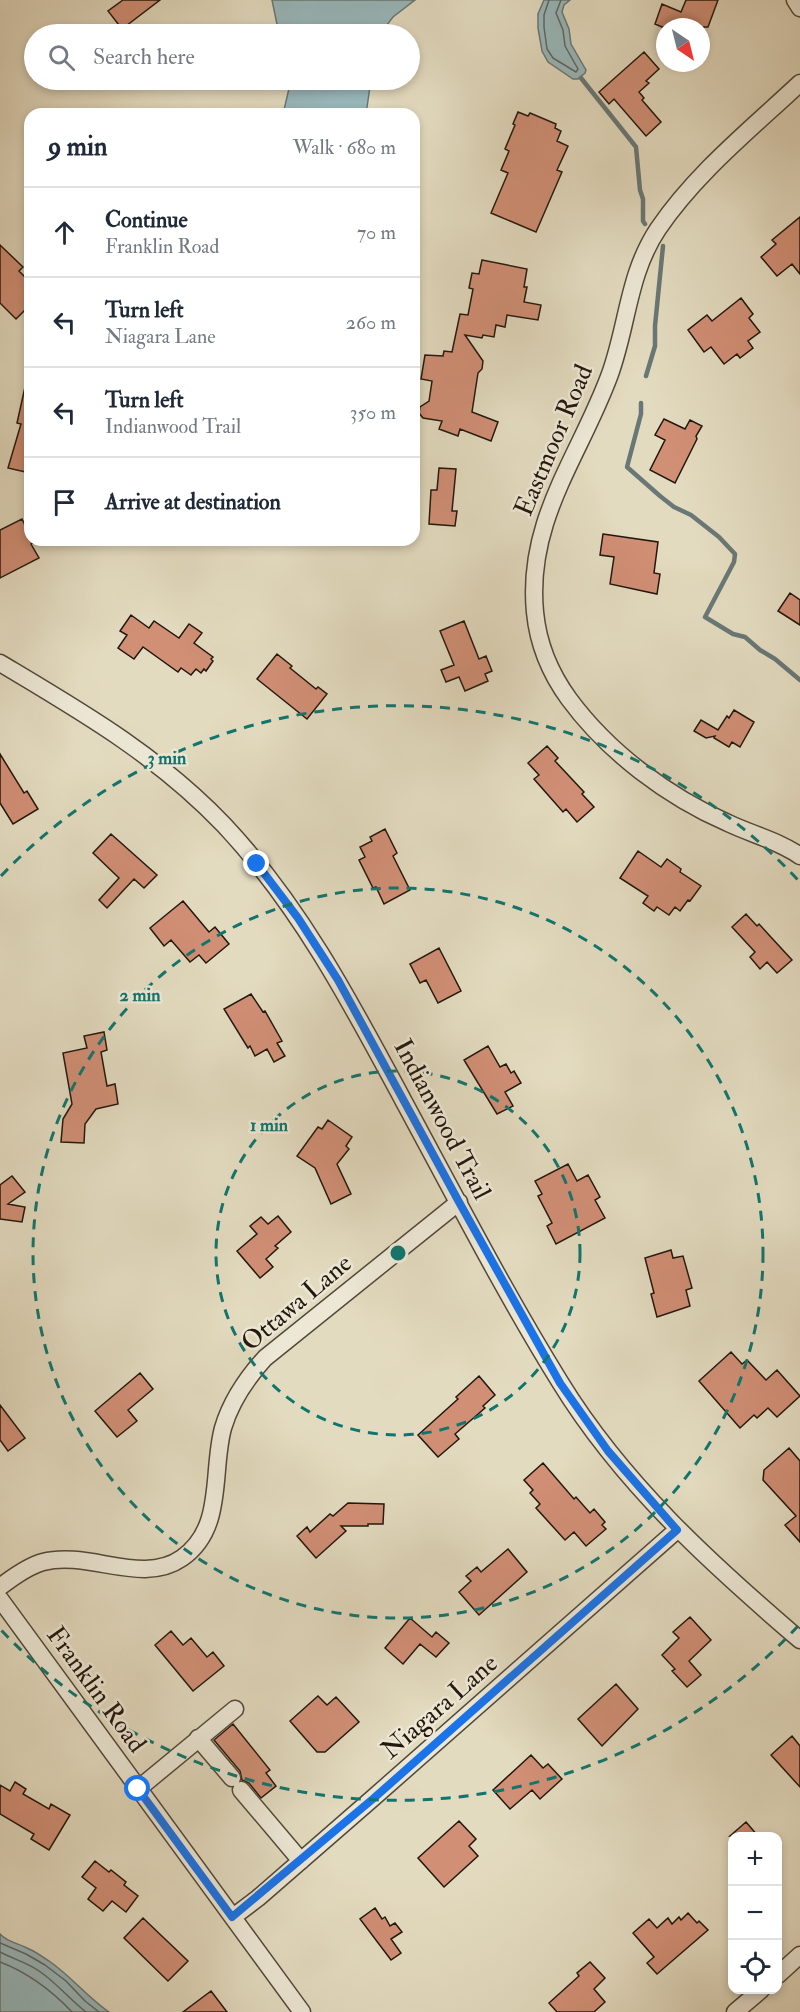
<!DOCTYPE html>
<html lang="en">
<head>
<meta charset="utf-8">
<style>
  body { margin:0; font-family:"IM FELL Double Pica",serif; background:#f6f6f7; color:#1f2937 }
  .controls { position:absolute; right:18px; bottom:18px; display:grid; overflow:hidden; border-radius:12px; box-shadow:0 3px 9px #0003 }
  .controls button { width:54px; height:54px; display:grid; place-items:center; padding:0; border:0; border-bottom:2px solid #e0e1e3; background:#fff; color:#1f2937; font:30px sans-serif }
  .compass { position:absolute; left:656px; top:18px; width:54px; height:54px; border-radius:50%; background:#fff; box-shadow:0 3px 9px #0003; rotate:145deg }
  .stop { position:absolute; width:18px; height:18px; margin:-14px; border:4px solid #1a73e8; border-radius:50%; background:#fff }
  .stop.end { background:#1a73e8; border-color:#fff; box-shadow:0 2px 6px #0008 }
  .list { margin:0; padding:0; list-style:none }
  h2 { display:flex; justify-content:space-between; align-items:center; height:78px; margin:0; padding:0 24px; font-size:26px }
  h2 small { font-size:20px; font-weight:400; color:#747a83 }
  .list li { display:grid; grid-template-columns:39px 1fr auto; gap:18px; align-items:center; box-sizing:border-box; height:90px; padding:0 24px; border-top:2px solid #e0e1e3 }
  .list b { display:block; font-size:22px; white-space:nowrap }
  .list p { margin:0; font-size:20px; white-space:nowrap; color:#747a83 }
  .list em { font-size:20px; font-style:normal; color:#747a83 }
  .icon { flex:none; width:33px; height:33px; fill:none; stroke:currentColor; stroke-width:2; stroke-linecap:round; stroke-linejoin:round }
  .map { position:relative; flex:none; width:800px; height:2012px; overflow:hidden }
  .search { position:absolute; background:#fff; box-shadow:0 3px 9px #0003; left:24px; top:24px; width:396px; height:66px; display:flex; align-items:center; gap:15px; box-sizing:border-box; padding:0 21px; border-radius:33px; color:#747a83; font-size:22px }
  .panel { position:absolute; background:#fff; box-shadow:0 3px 9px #0003; left:24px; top:108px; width:396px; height:438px; border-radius:18px }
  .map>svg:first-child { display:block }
  .water { fill:#99b8bc; stroke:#697876; stroke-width:1.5 }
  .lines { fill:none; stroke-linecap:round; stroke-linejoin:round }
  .shore { stroke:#5e6864; stroke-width:1.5 }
  .stream { stroke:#697876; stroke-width:4.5 }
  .building { fill:#d18f76; stroke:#22170d; stroke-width:1.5 }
  .minor-casing { stroke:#52483a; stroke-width:19 }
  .minor { stroke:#ede8d6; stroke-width:16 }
  .route { stroke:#1a73e8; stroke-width:8 }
  .ring { fill:none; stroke:#0f766e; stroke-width:3; stroke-dasharray:10 8 }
  .labels { text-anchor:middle; stroke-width:5; stroke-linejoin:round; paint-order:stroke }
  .street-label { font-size:26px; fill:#22170d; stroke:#ede8d6 }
  .centre { fill:#0f766e; stroke:#ede8d6; stroke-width:3 }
  .ring-label { font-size:18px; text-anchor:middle; font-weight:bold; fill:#0f766e; stroke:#ede8d6; stroke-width:5; stroke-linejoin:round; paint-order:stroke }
</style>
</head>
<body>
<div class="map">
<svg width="800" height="2012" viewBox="0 0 800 2012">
  <rect width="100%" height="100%" fill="#e3dbc0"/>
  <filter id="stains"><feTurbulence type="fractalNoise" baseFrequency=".00333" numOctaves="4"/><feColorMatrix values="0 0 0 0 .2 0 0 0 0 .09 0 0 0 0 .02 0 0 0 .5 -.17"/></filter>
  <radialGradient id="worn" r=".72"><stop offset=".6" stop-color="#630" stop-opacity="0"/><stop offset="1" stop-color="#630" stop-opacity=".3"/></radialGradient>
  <!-- water -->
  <path class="water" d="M 272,0 L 415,0 L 393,17 L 380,34 L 279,34 Z
    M 544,0 L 570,0 L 564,5 L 562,12 L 569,29 L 571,44 L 586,70 L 585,73 L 578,79 L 573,79 L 548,62 L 542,51 L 538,28 L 538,14 Z
    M 291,80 L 371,80 L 366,114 L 283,114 Z
    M 0,1934 C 8,1943 19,1943 29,1949 C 36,1952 43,1957 49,1961 C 71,1976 87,1997 109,2012 L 0,2012 Z"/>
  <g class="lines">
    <!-- shore -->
    <path class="shore" d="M 549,0 L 544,15 L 544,27 L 547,49 L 553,58 L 576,72 L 578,69 L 565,46 L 563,30 L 556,13 L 561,0
      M 0,1943 L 26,1954 L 45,1965 L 66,1981 L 85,2001 L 99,2012
      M 0,1952 C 13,1959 26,1962 39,1971 C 57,1983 69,1999 86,2012
      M 0,1962 C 29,1973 51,1990 72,2012"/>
    <!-- stream -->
    <path class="stream" d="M 581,78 L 636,147 L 640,190 L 643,199 L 643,221 L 645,224
      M 646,376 L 655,346 L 655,326 L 663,246
      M 641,403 L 641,414 L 627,467 L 660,496 L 674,507 L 691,515 L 719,537 L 735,554 L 734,562 L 705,617 L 733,634 L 745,637 L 760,650 L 775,659 L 800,680"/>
  </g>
  <!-- building -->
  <path class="building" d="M 123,0 L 160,0 L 122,29 L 108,11 Z
    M 686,0 L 718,0 L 708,27 L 662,27 L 655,24 L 662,4 L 681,12 Z
    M 644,52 L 659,69 L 646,81 L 649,83 L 639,92 L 644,98 L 642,100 L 661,122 L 646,136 L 614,99 L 609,104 L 599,92 Z
    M 518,112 L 528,116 L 530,113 L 556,124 L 555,128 L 561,131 L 557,141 L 568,146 L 557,170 L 562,172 L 536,232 L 491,213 L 508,173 L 501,170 L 509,151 L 505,149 L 515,125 L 513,124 Z
    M 800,217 L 800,274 L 792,264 L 777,276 L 761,257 L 776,244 L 772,240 Z
    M 0,245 L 23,267 L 19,271 L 30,282 L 30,305 L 16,319 L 0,303 Z
    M 482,260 L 527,269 L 524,287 L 527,287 L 524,302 L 541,305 L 538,320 L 507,315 L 505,327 L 496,325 L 494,337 L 483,335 L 482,338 L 465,335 L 483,361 L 482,369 L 478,373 L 472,412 L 498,422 L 491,441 L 460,429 L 458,436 L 439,429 L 442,421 L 423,418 L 419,413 L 420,407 L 429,401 L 432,381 L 421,379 L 425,355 L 443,356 L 444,351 L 452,352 L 460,314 L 468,315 L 473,289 L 469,288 L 472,273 L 479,274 Z
    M 741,298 L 753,314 L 749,318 L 760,332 L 748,341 L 753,348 L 740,358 L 737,354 L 724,364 L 711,347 L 704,352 L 688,330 L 707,315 L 712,321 Z
    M 25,387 L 30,387 L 30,473 L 8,468 L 21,424 L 17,423 Z
    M 664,419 L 685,429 L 690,420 L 702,426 L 696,436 L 697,439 L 675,483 L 650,470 L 665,440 L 655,435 Z
    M 439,468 L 456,469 L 452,511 L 457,511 L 455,526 L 429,524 L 431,490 L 437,490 Z
    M 22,519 L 30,535 L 30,540 L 34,542 L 31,544 L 39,558 L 0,578 L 0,530 Z
    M 603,534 L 658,542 L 654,573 L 660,574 L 657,594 L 610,584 L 614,557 L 600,555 Z
    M 790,593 L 800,600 L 800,625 L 778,611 Z
    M 131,615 L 149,628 L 154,621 L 179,638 L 189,624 L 202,633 L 194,643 L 213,657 L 211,659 L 213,661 L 206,671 L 204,669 L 201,673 L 196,669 L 191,675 L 181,668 L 178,672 L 143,647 L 134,659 L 118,648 L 127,635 L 120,631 Z
    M 464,621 L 479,659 L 486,656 L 492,671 L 485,674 L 488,681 L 465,691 L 459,677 L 446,682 L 441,670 L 454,665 L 440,631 Z
    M 277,654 L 292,666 L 290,668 L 316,689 L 318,687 L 327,694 L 307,719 L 257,679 Z
    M 734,710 L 754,722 L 740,747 L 732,742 L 729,747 L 714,738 L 715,736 L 706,738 L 694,731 L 701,720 L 718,730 L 727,716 L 729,718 Z
    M 547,746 L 558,758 L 555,761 L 584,792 L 582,794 L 594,807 L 577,822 L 566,809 L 563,812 L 534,779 L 539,775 L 528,763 Z
    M 0,754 L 24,793 L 27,791 L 38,809 L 13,824 L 0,803 Z
    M 385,829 L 397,853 L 393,856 L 410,890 L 384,904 L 376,887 L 373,888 L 359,860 L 365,857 L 360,847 L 372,841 L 370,837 Z
    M 111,834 L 157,875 L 144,888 L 134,879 L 107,908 L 99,900 L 119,878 L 93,853 Z
    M 638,851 L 661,867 L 667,859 L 681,869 L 680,872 L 701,886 L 690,901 L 688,900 L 680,911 L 675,907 L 669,915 L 657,907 L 654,911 L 643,903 L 648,896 L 620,878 Z
    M 183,901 L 209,932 L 215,927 L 229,944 L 206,963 L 199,955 L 190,962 L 171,940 L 164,946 L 150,928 Z
    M 746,914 L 757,926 L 759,924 L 792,960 L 777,973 L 767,962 L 760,969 L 750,957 L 755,952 L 732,927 Z
    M 439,948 L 461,991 L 438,1003 L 426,980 L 420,983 L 410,964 Z
    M 251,994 L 263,1012 L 265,1011 L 282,1041 L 277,1043 L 285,1056 L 274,1062 L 267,1049 L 255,1056 L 250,1046 L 248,1048 L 224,1009 Z
    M 104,1032 L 107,1050 L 101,1052 L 107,1086 L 115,1084 L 118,1104 L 96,1109 L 85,1124 L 84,1143 L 61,1142 L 63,1119 L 72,1104 L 63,1053 L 87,1048 L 84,1036 Z
    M 488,1046 L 500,1067 L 506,1064 L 511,1073 L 514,1071 L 521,1083 L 505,1092 L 513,1106 L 497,1114 L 464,1060 Z
    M 328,1120 L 352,1137 L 346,1146 L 349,1149 L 337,1164 L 351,1194 L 331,1204 L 315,1168 L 297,1156 L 318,1127 L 322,1129 Z
    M 568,1164 L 577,1181 L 588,1175 L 600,1197 L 595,1200 L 605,1218 L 556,1244 L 547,1226 L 552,1223 L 538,1196 L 542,1194 L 535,1181 Z
    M 12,1176 L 25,1192 L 8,1204 L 25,1207 L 22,1222 L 0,1219 L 0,1185 Z
    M 278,1216 L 291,1232 L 275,1246 L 278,1248 L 266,1259 L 273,1267 L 260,1278 L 237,1251 L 257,1234 L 250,1226 L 261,1217 L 268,1224 Z
    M 671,1250 L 673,1258 L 683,1256 L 692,1288 L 686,1290 L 690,1306 L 657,1317 L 651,1294 L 654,1293 L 645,1258 Z
    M 731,1352 L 742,1364 L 747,1360 L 766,1380 L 777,1370 L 800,1396 L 777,1417 L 768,1408 L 757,1418 L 754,1415 L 740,1428 L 699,1381 Z
    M 140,1373 L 153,1389 L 128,1410 L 137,1421 L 117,1437 L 95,1411 Z
    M 479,1376 L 495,1395 L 483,1406 L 485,1408 L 455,1434 L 459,1439 L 438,1457 L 418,1435 L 458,1399 L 456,1397 Z
    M 0,1405 L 25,1438 L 8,1451 L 0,1440 Z
    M 789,1448 L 800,1461 L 800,1542 L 785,1525 L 796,1516 L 763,1480 L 764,1470 Z
    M 543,1463 L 574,1499 L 576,1497 L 590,1513 L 594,1509 L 605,1522 L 602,1525 L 606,1529 L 586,1546 L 574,1532 L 565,1540 L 536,1508 L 540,1504 L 530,1493 L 533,1490 L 524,1480 Z
    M 348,1503 L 384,1504 L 383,1524 L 368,1524 L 368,1526 L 341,1526 L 346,1531 L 316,1558 L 297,1536 L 307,1527 L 310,1532 L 330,1514 L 333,1516 Z
    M 508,1549 L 527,1572 L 479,1615 L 459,1592 L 471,1581 L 466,1576 L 477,1567 L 481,1572 Z
    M 690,1617 L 711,1640 L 689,1661 L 701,1675 L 687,1687 L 672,1671 L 675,1669 L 662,1655 L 679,1638 L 673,1632 Z
    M 410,1618 L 432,1637 L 436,1632 L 449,1643 L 436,1657 L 420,1644 L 403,1664 L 385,1648 Z
    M 171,1631 L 183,1645 L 191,1638 L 207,1657 L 213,1652 L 224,1666 L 193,1691 L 155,1645 Z
    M 616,1684 L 638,1709 L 602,1746 L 578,1719 Z
    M 318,1696 L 327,1705 L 336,1697 L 359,1722 L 325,1752 L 317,1752 L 290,1721 Z
    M 233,1724 L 270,1770 L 266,1773 L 276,1786 L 261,1798 L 249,1783 L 242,1780 L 240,1771 L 214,1740 Z
    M 792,1736 L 800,1746 L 800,1787 L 771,1755 Z
    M 531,1755 L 543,1768 L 548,1764 L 562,1779 L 540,1799 L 532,1790 L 510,1809 L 493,1790 Z
    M 15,1782 L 26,1789 L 23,1794 L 49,1809 L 51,1804 L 70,1815 L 49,1850 L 31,1839 L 34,1834 L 0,1814 L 0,1785 L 10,1791 Z
    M 459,1821 L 476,1839 L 469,1846 L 478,1856 L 444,1887 L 418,1858 Z
    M 746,1822 L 758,1836 L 730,1836 Z
    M 95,1861 L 109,1872 L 111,1870 L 126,1882 L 124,1885 L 138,1896 L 126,1912 L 112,1901 L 103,1911 L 88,1899 L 96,1888 L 82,1877 Z
    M 375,1908 L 382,1919 L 385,1917 L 390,1926 L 395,1923 L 402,1932 L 391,1939 L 401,1953 L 391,1960 L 360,1919 Z
    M 688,1913 L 697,1923 L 699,1921 L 708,1930 L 657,1974 L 647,1963 L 654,1957 L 633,1933 L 649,1919 L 657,1928 L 668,1918 L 672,1924 L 679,1917 L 681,1920 Z
    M 143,1918 L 188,1961 L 168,1981 L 124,1938 Z
    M 590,1962 L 605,1978 L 594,1989 L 605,2002 L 594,2012 L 557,2012 L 549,2003 L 579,1976 L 577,1973 Z
    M 211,1991 L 227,2012 L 183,2012 Z"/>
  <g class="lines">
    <defs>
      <path id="minor" d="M 795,0 L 800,8
        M 800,83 C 751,129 696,173 658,229 C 628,274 628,324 610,374 C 580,456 526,520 535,612 C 538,644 550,673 569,699 C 608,752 668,797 728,823 C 751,834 779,841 800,856
        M 0,663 C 82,712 157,755 224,825 C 300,906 351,1003 403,1100 C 454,1194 503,1290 560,1382 C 622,1483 710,1563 800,1640
        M 0,1587 C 13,1577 28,1566 43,1562 C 89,1550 142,1586 182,1558 C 225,1528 211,1472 223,1428 C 231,1401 246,1379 265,1358 L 459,1202
        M 0,1599 L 302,2012
        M 198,1738 L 232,1778
        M 138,1789 L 235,1709
        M 241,1790 L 301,1861
        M 233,1917 L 258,1898 L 373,1798 L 677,1530
        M 778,1975 L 800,1955
        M 735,2012 L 761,1990"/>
    </defs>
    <!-- minor casing -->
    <use href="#minor" class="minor-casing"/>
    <!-- minor -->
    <use href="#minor" class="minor"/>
  </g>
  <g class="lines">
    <!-- route -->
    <path class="route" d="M 138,1789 L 232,1917 L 374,1798 L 677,1530 L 608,1451 L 560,1383 L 459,1202 L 338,980 L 298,918 L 257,864"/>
  </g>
  <!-- distance rings -->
  <g class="ring">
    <circle cx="398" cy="1253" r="182"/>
    <circle cx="398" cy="1253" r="365"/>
    <path d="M798 1626A547 547 0 0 1 1 1630M1 876A547 547 0 0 1 798 880"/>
  </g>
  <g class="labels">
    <!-- street labels -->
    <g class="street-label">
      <text transform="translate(553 440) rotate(-67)" y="9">Eastmoor Road</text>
      <text transform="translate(443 1119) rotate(62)" y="9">Indianwood Trail</text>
      <text transform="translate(296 1302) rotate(-40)" y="9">Ottawa Lane</text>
      <text transform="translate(97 1689) rotate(54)" y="9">Franklin Road</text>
      <text transform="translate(439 1706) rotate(-41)" y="9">Niagara Lane</text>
    </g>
  </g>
  <circle cx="398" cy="1253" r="9" class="centre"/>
  <g class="ring-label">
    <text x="167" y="764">3 min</text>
    <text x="140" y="1001">2 min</text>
    <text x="269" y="1131">1 min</text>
  </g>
  <rect width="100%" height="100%" filter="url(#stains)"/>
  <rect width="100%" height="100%" fill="url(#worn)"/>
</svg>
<div class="controls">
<button>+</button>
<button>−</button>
<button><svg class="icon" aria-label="locate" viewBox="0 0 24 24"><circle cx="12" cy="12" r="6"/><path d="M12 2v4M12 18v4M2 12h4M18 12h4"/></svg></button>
</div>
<svg class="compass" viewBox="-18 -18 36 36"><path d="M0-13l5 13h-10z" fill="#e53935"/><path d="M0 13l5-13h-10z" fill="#747a83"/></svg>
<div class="stop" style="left:138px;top:1789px"></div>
<div class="stop end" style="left:257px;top:864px"></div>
<div class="search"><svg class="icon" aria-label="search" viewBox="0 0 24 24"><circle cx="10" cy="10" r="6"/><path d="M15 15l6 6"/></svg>Search here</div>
<section class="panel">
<h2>9 min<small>Walk · 680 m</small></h2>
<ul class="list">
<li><svg class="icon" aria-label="ahead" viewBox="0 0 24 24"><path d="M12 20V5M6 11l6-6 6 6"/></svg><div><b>Continue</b><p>Franklin Road</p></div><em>70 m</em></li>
<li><svg class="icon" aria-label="left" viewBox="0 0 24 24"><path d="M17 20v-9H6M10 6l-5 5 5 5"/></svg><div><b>Turn left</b><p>Niagara Lane</p></div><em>260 m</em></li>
<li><svg class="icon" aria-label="left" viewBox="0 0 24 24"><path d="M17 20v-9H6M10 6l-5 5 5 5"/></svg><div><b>Turn left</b><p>Indianwood Trail</p></div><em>350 m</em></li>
<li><svg class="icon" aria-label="arrive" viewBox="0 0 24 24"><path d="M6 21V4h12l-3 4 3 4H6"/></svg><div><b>Arrive at destination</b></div></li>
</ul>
</section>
</div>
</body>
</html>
